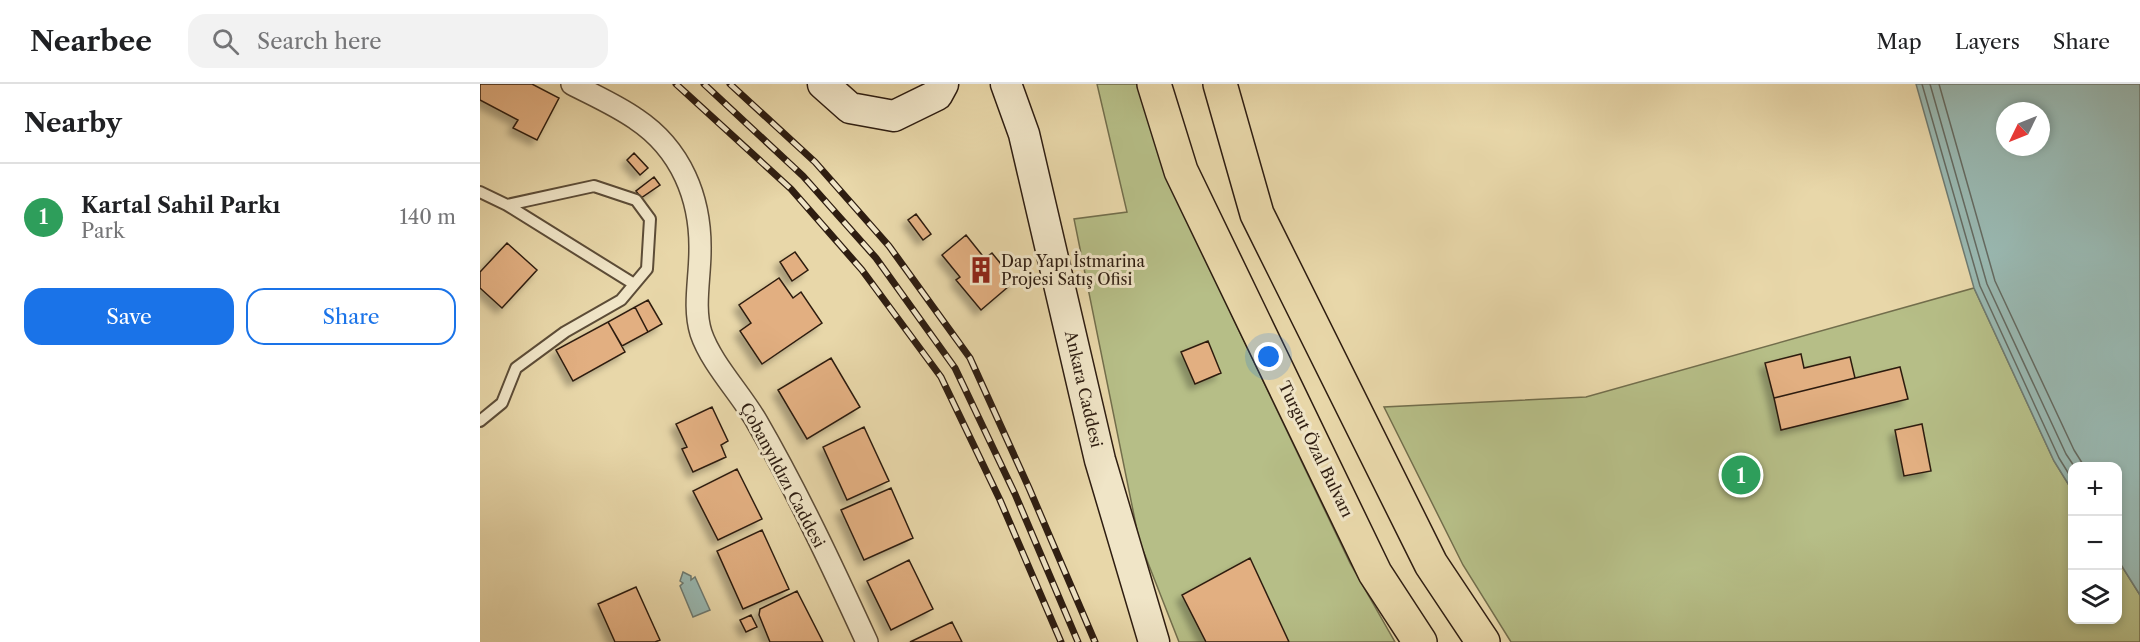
<!DOCTYPE html>
<html lang="en">
<head>
<meta charset="utf-8">
<style>
  body { margin:0; font-family:"Libre Caslon Text",serif; background:#f2f2f2; color:#202124 }
  .controls { position:absolute; right:18px; bottom:18px; display:grid; overflow:hidden; border-radius:12px; box-shadow:0 3px 9px #0003 }
  .controls button { width:54px; height:54px; display:grid; place-items:center; padding:0; border:0; border-bottom:2px solid #e0e0e0; background:#fff; color:#202124; font:30px sans-serif }
  .compass { position:absolute; left:1516px; top:18px; width:54px; height:54px; border-radius:50%; background:#fff; box-shadow:0 3px 9px #0003; rotate:227deg }
  .you { position:absolute; left:789px; top:273px; width:21px; height:21px; margin:-15px; border:4px solid #fff; border-radius:50%; background:#1a73e8; box-shadow:0 0 0 9px #1a73e833 }
  .badge { display:grid; place-items:center; width:39px; height:39px; border-radius:50%; background:#1a73e8; color:#fff; font-size:20px; font-weight:700 }
  .pin { position:absolute; translate:-50% -50%; border:3px solid #fff; box-shadow:0 2px 6px #0006 }
  .list { margin:0; padding:0; list-style:none }
  h2 { display:flex; justify-content:space-between; align-items:center; height:78px; margin:0; padding:0 24px; font-size:26px }
  h2 small { font-size:20px; font-weight:400; color:#757577 }
  .list li { display:grid; grid-template-columns:39px 1fr auto; gap:18px; align-items:center; box-sizing:border-box; height:108px; padding:0 24px; border-top:2px solid #e0e0e0 }
  .list b { display:block; font-size:22px; white-space:nowrap }
  .list p { margin:0; font-size:20px; white-space:nowrap; color:#757577 }
  .list em { font-size:20px; font-style:normal; color:#757577 }
  .actions { display:flex; gap:12px; padding:18px 24px }
  .actions a { flex:1; padding:14px 0; border:2px solid #1a73e8; border-radius:18px; text-align:center; font-size:21px; color:#1a73e8 }
  .actions .main { background:#1a73e8; color:#fff }
  .icon { flex:none; width:33px; height:33px; fill:none; stroke:currentColor; stroke-width:2; stroke-linecap:round; stroke-linejoin:round }
  .map { position:relative; flex:none; width:1660px; height:558px; overflow:hidden }
  header { display:flex; align-items:center; gap:36px; box-sizing:border-box; height:84px; padding:0 30px; background:#fff; border-bottom:2px solid #e0e0e0 }
  header strong { font-size:28px }
  nav { display:flex; gap:33px; margin-inline-start:auto; font-size:21px }
  .search { width:420px; height:54px; background:#f2f2f2; display:flex; align-items:center; gap:15px; box-sizing:border-box; padding:0 21px; border-radius:18px; color:#757577; font-size:22px }
  main { display:flex }
  aside { flex:1; background:#fff }
  .map>svg:first-child { display:block }
  .green { fill:#b6be87; stroke:#726e4c; stroke-width:1.5 }
  .water { fill:#99b8b1; stroke:#6e7a71; stroke-width:1.5; fill-rule:evenodd }
  .lines { fill:none; stroke-linecap:round; stroke-linejoin:round }
  .shore { stroke:#646a61; stroke-width:1.5 }
  .building { fill:#e2af81; stroke:#2e1d11; stroke-width:1.5; filter:url(#shadow) }
  .lane-casing { stroke:#5c4c37; stroke-width:14 }
  .street-casing { stroke:#5c4c37; stroke-width:24 }
  .secondary-casing { stroke:#2e1d11; stroke-width:33 }
  .highway-casing { stroke:#2e1d11; stroke-width:36 }
  .lane { stroke:#f0e5c7; stroke-width:10 }
  .street { stroke:#f0e5c7; stroke-width:21 }
  .secondary { stroke:#f0e5c7; stroke-width:30 }
  .highway { stroke:#e8d7a9; stroke-width:33 }
  .rail-casing { stroke:#2e1d11; stroke-width:7 }
  .rail { stroke:#f0e5c7; stroke-width:4.5; stroke-dasharray:14; stroke-linecap:butt }
  .labels { text-anchor:middle; stroke-width:6; stroke-linejoin:round; paint-order:stroke }
  .poi-label { font-size:16px; fill:#2e1d11; stroke:#f0e5c7; text-anchor:start }
  .street-label { font-size:16px; fill:#2e1d11; stroke:#f0e5c7 }
</style>
</head>
<body>
<header>
<strong>Nearbee</strong>
<div class="search"><svg class="icon" aria-label="search" viewBox="0 0 24 24"><circle cx="10" cy="10" r="6"/><path d="M15 15l6 6"/></svg>Search here</div>
<nav><a>Map</a><a>Layers</a><a>Share</a></nav>
</header>
<main>
<aside>
<h2>Nearby<small></small></h2>
<ul class="list">
<li><span class="badge" style="background:#2e9e5b">1</span><div><b>Kartal Sahil Parkı</b><p>Park</p></div><em>140 m</em></li>
</ul>
<div class="actions"><a class="main">Save</a><a>Share</a></div>
</aside>
<div class="map">
<svg width="1660" height="558" viewBox="0 0 1660 558">
  <defs>
    <filter id="shadow"><feDropShadow dx="-5.5" dy="5.5" stdDeviation="3" flood-color="#0004"/></filter>
  </defs>
  <rect width="100%" height="100%" fill="#e8d7a9"/>
  <filter id="stains"><feTurbulence type="fractalNoise" baseFrequency=".00333" numOctaves="4"/><feColorMatrix values="0 0 0 0 .2 0 0 0 0 .09 0 0 0 0 .02 0 0 0 .5 -.17"/></filter>
  <radialGradient id="worn" r=".72"><stop offset=".6" stop-color="#630" stop-opacity="0"/><stop offset="1" stop-color="#630" stop-opacity=".3"/></radialGradient>
  <!-- green -->
  <path class="green" d="M 617,0 L 665,0 L 686,80 L 754,236 L 870,479 L 915,558 L 699,558 L 659,456 L 594,135 L 647,128 Z
    M 1494,204 L 1574,377 L 1592,406 L 1592,536 L 1638,536 L 1638,476 L 1660,511 L 1660,558 L 1031,558 L 983,481 L 904,323 L 1106,313 Z"/>
  <!-- water -->
  <path class="water" d="M 1436,0 L 1660,0 L 1660,511 L 1638,476 L 1638,382 L 1592,382 L 1592,406 L 1574,377 L 1494,204 ZM 1525,27 L 1561,27 L 1561,63 L 1525,63 Z
    M 203,488 L 211,492 L 211,496 L 215,493 L 230,526 L 213,533 L 200,502 L 203,499 L 200,497 Z"/>
  <g class="lines">
    <!-- shore -->
    <path class="shore" d="M 1442,0 L 1500,202 L 1579,374 L 1592,395
      M 1450,0 L 1507,200 L 1586,370 L 1594,382
      M 1459,0 L 1515,197 L 1594,366 L 1604,382"/>
  </g>
  <!-- building -->
  <path class="building" d="M 0,0 L 52,0 L 79,14 L 57,56 L 33,44 L 38,36 L 0,16 Z
    M 154,69 L 168,84 L 160,91 L 147,76 Z
    M 174,93 L 180,101 L 161,114 L 156,107 Z
    M 436,130 L 451,150 L 443,156 L 428,136 Z
    M 486,151 L 502,171 L 496,177 L 498,180 L 512,169 L 535,197 L 501,226 L 476,196 L 480,193 L 462,171 Z
    M 27,159 L 57,186 L 22,224 L 0,204 L 0,188 Z
    M 315,168 L 328,186 L 312,197 L 300,178 Z
    M 299,194 L 313,214 L 321,208 L 342,239 L 282,280 L 260,247 L 271,239 L 259,221 Z
    M 168,216 L 182,240 L 168,248 L 155,223 Z
    M 155,223 L 168,248 L 142,262 L 128,238 Z
    M 128,238 L 145,268 L 93,297 L 76,266 Z
    M 728,257 L 741,289 L 715,300 L 701,268 Z
    M 1321,270 L 1324,284 L 1370,273 L 1375,294 L 1294,314 L 1285,279 Z
    M 351,274 L 380,323 L 327,355 L 298,306 Z
    M 1420,283 L 1428,315 L 1301,346 L 1294,314 Z
    M 232,323 L 248,357 L 241,361 L 246,373 L 213,388 L 202,365 L 207,363 L 196,340 Z
    M 1442,340 L 1451,387 L 1424,392 L 1415,346 Z
    M 384,343 L 409,397 L 367,416 L 343,363 Z
    M 257,385 L 282,435 L 238,456 L 213,407 Z
    M 411,404 L 433,454 L 384,476 L 361,426 Z
    M 282,446 L 309,505 L 263,525 L 237,467 Z
    M 770,474 L 809,558 L 726,558 L 702,511 Z
    M 429,476 L 453,525 L 411,546 L 387,497 Z
    M 156,503 L 180,556 L 175,558 L 135,558 L 118,520 Z
    M 317,507 L 343,558 L 290,558 L 279,531 L 280,525 Z
    M 271,531 L 277,543 L 266,548 L 260,536 Z
    M 472,538 L 482,558 L 430,558 Z"/>
  <g class="lines">
    <defs>
      <path id="lane" d="M 0,108 L 27,121 L 114,102 L 156,116 L 170,135 L 167,185 L 141,216 L 85,248 L 36,284 L 22,319 L 0,337
        M 27,121 L 154,200"/>
      <path id="street" d="M 92,0 C 113,11 136,21 156,35 C 201,65 221,114 220,167 C 220,194 213,224 221,249 C 231,279 261,310 277,338 C 318,409 353,484 387,558"/>
      <path id="secondary" d="M 343,0 L 370,24 L 414,32 L 457,11 L 463,0
        M 526,0 L 544,50 L 620,376 L 674,558"/>
      <path id="highway" d="M 674,0 L 701,87 L 895,489 L 940,558
        M 740,0 L 777,130 L 951,480 L 1003,558"/>
    </defs>
    <!-- lane casing -->
    <use href="#lane" class="lane-casing"/>
    <!-- street casing -->
    <use href="#street" class="street-casing"/>
    <!-- secondary casing -->
    <use href="#secondary" class="secondary-casing"/>
    <!-- highway casing -->
    <use href="#highway" class="highway-casing"/>
    <!-- lane -->
    <use href="#lane" class="lane"/>
    <!-- street -->
    <use href="#street" class="street"/>
    <!-- secondary -->
    <use href="#secondary" class="secondary"/>
    <!-- highway -->
    <use href="#highway" class="highway"/>
    <defs>
      <path id="rail" d="M 196,0 L 311,105 L 382,186 L 461,293 L 520,416 L 581,558
        M 224,0 L 323,92 L 396,174 L 475,284 L 535,410 L 598,558
        M 250,0 L 335,78 L 409,162 L 490,274 L 549,404 L 615,558"/>
    </defs>
    <!-- rail casing -->
    <use href="#rail" class="rail-casing"/>
    <!-- rail -->
    <use href="#rail" class="rail"/>
  </g>
  <!-- icons -->
  <defs>
    <symbol id="building-bare" viewBox="-9 -9 18 18"><path d="M-4-6H4V6H1V3H-1V6H-4ZM-2.5-4.3h1.7v1.8h-1.7ZM.8-4.3h1.7v1.8H.8ZM-2.5-1h1.7V.8h-1.7ZM.8-1h1.7V.8H.8Z" fill="#8f2418" stroke="#f0e5c7" stroke-width="2.5" paint-order="stroke"/></symbol>
  </defs>
  <g fill-rule="evenodd">
    <use href="#building-bare" x="482" y="167" width="38" height="38"/>
  </g>
  <g class="labels">
    <!-- poi labels -->
    <g class="poi-label">
      <text x="521" y="183">Dap Yapı İstmarina<tspan x="521" dy="18">Projesi Satış Ofisi</tspan></text>
    </g>
    <!-- street labels -->
    <g class="street-label">
      <text transform="translate(604 305) rotate(77)" y="6">Ankara Caddesi</text>
      <text transform="translate(836 365) rotate(64)" y="6">Turgut Özal Bulvarı</text>
      <text transform="translate(303 391) rotate(62)" y="6">Çobanyıldızı Caddesi</text>
    </g>
  </g>
  <rect width="100%" height="100%" filter="url(#stains)"/>
  <rect width="100%" height="100%" fill="url(#worn)"/>
</svg>
<div class="controls">
<button>+</button>
<button>−</button>
<button><svg class="icon" aria-label="layers" viewBox="0 0 24 24"><path d="M12 4l9 5-9 5-9-5zM3 14l9 5 9-5"/></svg></button>
</div>
<svg class="compass" viewBox="-18 -18 36 36"><path d="M0-13l5 13h-10z" fill="#e53935"/><path d="M0 13l5-13h-10z" fill="#757577"/></svg>
<div class="you"></div>
<div class="pin badge" style="left:1261px;top:391px;background:#2e9e5b">1</div>
</div>
</main>
</body>
</html>
